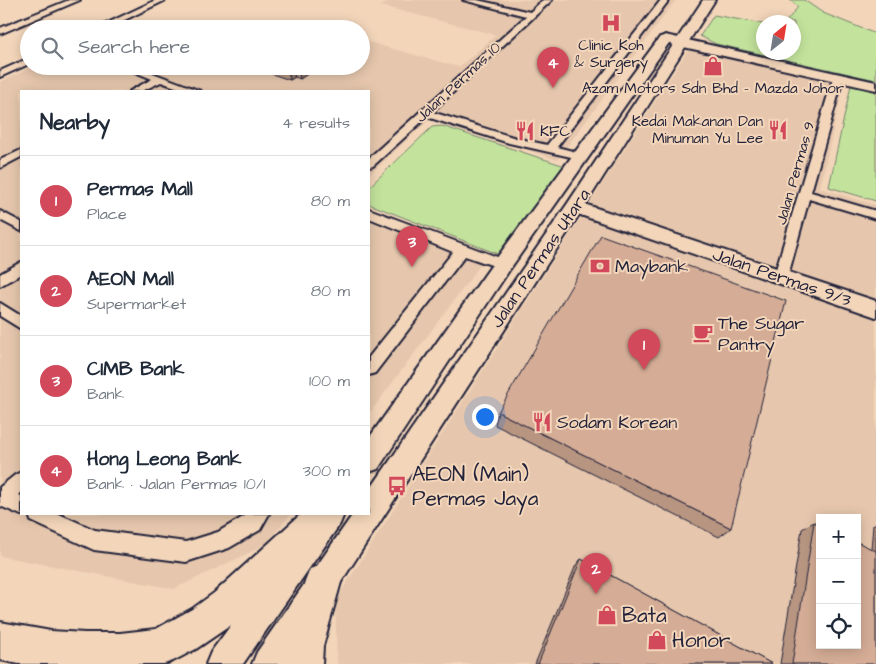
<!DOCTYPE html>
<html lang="en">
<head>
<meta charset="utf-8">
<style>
  body { margin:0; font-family:"Architects Daughter",sans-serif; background:#f2f2f3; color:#1f2937 }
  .controls { position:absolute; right:15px; bottom:15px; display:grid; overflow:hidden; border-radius:0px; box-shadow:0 2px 12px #0003 }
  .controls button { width:45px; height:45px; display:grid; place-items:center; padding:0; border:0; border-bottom:1px solid #e0e1e3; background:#fff; color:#1f2937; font:25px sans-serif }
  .compass { position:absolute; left:756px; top:15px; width:45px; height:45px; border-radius:50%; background:#fff; box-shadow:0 2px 12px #0003; rotate:30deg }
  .you { position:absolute; left:484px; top:416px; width:18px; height:18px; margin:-12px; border:4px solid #fff; border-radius:50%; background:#1a73e8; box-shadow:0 0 0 8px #1a73e833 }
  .badge { display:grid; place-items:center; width:32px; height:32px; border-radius:50%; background:#d1495b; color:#fff; font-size:16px; font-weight:700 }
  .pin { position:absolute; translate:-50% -41px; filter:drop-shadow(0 1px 2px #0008) }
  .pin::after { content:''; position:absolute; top:26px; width:18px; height:15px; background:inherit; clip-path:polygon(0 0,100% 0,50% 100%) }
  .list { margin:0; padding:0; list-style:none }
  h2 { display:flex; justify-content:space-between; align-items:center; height:65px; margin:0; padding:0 20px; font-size:21px }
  h2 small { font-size:16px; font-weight:400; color:#747a83 }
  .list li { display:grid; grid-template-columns:32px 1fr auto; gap:15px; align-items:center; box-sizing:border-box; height:90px; padding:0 20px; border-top:1px solid #e0e1e3 }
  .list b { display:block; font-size:19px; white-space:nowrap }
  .list p { margin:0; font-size:16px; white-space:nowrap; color:#747a83 }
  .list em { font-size:16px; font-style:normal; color:#747a83 }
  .icon { flex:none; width:28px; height:28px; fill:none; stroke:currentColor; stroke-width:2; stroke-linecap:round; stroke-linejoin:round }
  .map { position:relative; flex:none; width:876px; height:664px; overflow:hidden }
  .search { position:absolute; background:#fff; box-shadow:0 2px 12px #0003; left:20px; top:20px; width:350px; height:55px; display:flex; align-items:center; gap:12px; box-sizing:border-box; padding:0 18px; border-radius:28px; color:#747a83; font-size:19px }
  .panel { position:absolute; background:#fff; box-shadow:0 2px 12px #0003; left:20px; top:90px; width:350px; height:425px; border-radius:0px }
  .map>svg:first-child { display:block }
  .built { fill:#e6c7ad; fill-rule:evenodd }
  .green { fill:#c3e39c; stroke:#72826c }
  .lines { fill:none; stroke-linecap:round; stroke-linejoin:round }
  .street-casing { stroke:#22223b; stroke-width:4 }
  .secondary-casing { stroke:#22223b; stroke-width:4 }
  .primary-casing { stroke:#22223b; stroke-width:4 }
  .highway-casing { stroke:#22223b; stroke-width:4 }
  .street { fill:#f3d6ba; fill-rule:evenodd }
  .secondary { fill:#f3d6ba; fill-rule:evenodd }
  .primary { fill:#f3d6ba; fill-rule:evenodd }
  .highway { fill:#f3d6ba; fill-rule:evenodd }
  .wall { fill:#b79581; stroke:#22223b }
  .shaded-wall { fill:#957969; stroke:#22223b }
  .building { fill:#d5ad96; stroke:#22223b }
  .labels { text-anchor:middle; stroke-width:4; stroke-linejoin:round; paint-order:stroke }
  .far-poi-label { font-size:15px; fill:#22223b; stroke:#f3d6ba }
  .far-street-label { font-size:15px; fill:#22223b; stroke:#f3d6ba }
  .street-label { font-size:18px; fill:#22223b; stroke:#f3d6ba }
  .poi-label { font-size:18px; fill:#22223b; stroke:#f3d6ba; text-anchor:start }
  .near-poi-label { font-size:21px; fill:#22223b; stroke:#f3d6ba; text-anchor:start }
</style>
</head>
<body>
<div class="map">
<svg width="876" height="664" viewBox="0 0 876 664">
  <rect width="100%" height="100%" fill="#f3d6ba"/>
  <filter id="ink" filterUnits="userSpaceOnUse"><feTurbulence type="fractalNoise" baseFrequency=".02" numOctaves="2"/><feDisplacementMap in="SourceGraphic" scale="10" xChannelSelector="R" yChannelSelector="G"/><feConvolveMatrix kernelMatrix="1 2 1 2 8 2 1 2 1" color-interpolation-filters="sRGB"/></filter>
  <g filter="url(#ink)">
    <!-- built -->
    <path class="built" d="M 390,0 L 676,0 L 557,160 L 431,118 L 369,175 L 369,91 L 21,91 L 21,514 L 291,514 L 265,545 L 174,589 L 0,556 L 0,82 L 34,66 L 138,66 L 156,72 L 167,66 L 361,66 L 361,40 L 459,67 L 496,35 L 381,6 Z
      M 690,47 L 844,82 L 820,188 L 876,205 L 876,664 L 337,664 L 335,601 ZM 820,518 L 857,518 L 857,645 L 820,645 Z
      M 369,212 L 485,259 L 369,414 Z"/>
    <!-- green -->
    <path class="green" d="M 790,0 L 804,0 L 823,13 L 876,34 L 876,80 L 716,44 L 700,36 L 714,15 L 763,24 L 764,52 L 794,52 L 794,22 L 786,22 L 798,7 Z
      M 851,85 L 876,91 L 876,201 L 829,187 Z
      M 442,126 L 565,166 L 505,254 L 498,254 L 369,204 L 369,187 L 432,127 Z"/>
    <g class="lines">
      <defs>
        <path id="street" d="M 69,0 L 80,0 L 0,34 L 0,28 Z
          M 156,0 L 166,0 L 106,29 L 95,29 Z
          M 463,0 L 477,0 L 530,12 L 543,0 L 552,0 L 432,112 L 516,138 L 547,145 L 661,0 L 669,0 L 557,147 L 584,154 L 586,156 L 584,158 L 580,159 L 509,143 L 427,117 L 373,166 L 369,167 L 369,158 L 526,16 Z
          M 29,58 L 29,64 L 0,77 L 0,71 Z
          M 120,66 L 134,66 L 201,91 L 187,91 L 161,82 L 142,91 L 130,91 L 152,79 Z
          M 838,75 L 843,78 L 811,192 L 876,211 L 876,219 L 809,199 L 788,276 L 786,280 L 776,280 L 774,276 L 833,78 Z
          M 21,150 L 21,157 L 0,168 L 0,160 Z
          M 369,209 L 508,261 L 510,264 L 508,267 L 503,269 L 465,256 L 375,373 L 369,375 L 369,357 L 453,252 L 369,218 Z
          M 0,211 L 21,222 L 21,231 L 0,220 Z
          M 21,262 L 21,274 L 0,286 L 0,274 Z
          M 0,303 L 21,316 L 21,329 L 0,316 Z
          M 21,472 L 21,493 L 19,495 L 21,496 L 21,514 L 25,514 L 21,515 L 0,506 L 0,487 L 15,475 Z
          M 29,514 L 59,514 L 95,530 L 186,542 L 218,532 L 248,514 L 269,514 L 260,530 L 229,548 L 186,562 L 94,550 L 31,521 Z"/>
        <path id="secondary" d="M 665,35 L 876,82 L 876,90 L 661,42 L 659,39 Z
          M 575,201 L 876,301 L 876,317 L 569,211 L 566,207 L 569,203 Z"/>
        <path id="primary" d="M 703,0 L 715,0 L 584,207 L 288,664 L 252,664 L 257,652 L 353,514 L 369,514 L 369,491 L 568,203 Z
          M 665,36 L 671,40 L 510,269 L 378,469 L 369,472 L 369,438 L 496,259 L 660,37 Z
          M 313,514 L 344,514 L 340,524 L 243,664 L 206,664 L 211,652 Z"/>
        <path id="highway" d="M 301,514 L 342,514 L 337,526 L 280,582 L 240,619 L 196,649 L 173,661 L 164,664 L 19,664 L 0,660 L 0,622 L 51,631 L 85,633 L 120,633 L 156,629 L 192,609 L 214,593 Z
          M 323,564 L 336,569 L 341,582 L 323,646 L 322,664 L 284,664 C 286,632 298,599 310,569 Z"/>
      </defs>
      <!-- street casing -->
      <use href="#street" class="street-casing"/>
      <!-- secondary casing -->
      <use href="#secondary" class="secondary-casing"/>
      <!-- primary casing -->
      <use href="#primary" class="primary-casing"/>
      <!-- highway casing -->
      <use href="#highway" class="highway-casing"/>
      <!-- street -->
      <use href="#street" class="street"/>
      <!-- secondary -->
      <use href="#secondary" class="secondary"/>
      <!-- primary -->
      <use href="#primary" class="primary"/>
      <!-- highway -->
      <use href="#highway" class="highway"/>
    </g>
    <!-- wall -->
    <path class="wall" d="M 270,66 L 319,66 L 300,79 L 295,77 L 290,80 L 272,74 Z
      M 498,412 L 731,528 L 719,537 L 495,425 Z
      M 814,522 L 871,549 L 873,525 L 876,523 L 876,664 L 780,664 L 802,529 Z
      M 581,559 L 772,664 L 535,664 L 576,565 Z"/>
    <!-- shaded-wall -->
    <path class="shaded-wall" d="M 301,66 L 319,66 L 300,79 L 298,68 Z
      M 292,67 L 295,77 L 290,80 L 288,70 Z"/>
    <!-- building -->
    <path class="building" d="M 278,66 L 301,66 L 298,68 L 292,67 L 288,70 Z
      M 601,235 L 786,301 L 731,528 L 498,412 Z
      M 814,522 L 820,525 L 820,645 L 857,645 L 857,542 L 876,551 L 876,664 L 792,664 Z
      M 581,559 L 772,664 L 538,664 Z"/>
  </g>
  <!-- icons -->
  <defs>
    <symbol id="hospital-bare" viewBox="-9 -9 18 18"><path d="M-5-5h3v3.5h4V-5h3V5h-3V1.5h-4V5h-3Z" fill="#d1495b" stroke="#f3d6ba" stroke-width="2.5" paint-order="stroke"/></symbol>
    <symbol id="shop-bare" viewBox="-9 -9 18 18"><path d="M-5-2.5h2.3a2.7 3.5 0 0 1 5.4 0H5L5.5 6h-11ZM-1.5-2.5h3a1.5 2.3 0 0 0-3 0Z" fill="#d1495b" stroke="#f3d6ba" stroke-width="2.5" paint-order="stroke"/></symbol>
    <symbol id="restaurant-bare" viewBox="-9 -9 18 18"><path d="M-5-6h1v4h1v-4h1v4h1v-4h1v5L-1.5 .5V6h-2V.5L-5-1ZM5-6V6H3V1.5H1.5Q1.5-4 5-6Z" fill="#d1495b" stroke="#f3d6ba" stroke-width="2.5" paint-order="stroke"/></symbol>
    <symbol id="bank-bare" viewBox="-9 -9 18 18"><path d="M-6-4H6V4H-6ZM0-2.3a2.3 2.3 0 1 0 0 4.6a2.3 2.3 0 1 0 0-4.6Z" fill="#d1495b" stroke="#f3d6ba" stroke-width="2.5" paint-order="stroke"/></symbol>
    <symbol id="cafe-bare" viewBox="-9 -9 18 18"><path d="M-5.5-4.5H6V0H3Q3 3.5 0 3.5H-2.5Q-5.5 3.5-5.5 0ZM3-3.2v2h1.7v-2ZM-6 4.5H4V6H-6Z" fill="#d1495b" stroke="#f3d6ba" stroke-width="2.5" paint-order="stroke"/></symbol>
    <symbol id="bus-bare" viewBox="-9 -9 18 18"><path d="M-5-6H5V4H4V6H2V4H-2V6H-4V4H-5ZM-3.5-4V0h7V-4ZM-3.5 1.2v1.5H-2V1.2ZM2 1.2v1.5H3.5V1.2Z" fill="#d1495b" stroke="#f3d6ba" stroke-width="2.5" paint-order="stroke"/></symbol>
  </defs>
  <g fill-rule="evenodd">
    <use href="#hospital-bare" x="597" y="9" width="28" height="28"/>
    <use href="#shop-bare" x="699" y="52" width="28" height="28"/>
    <use href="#restaurant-bare" x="764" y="116" width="28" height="28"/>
    <use href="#restaurant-bare" x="511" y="117" width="28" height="28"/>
    <use href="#bank-bare" x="586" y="252" width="28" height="28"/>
    <use href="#cafe-bare" x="689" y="319" width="28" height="28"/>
    <use href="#restaurant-bare" x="528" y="408" width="28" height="28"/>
    <use href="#bus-bare" x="383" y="472" width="28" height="28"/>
    <use href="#shop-bare" x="593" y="601" width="28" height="28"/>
    <use href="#shop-bare" x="643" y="626" width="28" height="28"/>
  </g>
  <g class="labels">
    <!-- far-poi labels -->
    <g class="far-poi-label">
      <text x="611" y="50">Clinic Koh<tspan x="611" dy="17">&amp; Surgery</tspan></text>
      <text x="713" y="93">Azam Motors Sdn Bhd - Mazda Johor</text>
      <text x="763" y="126" text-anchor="end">Kedai Makanan Dan<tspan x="763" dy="17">Minuman Yu Lee</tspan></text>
      <text x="540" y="136" text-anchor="start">KFC</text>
    </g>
    <!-- far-street labels -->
    <g class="far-street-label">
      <text transform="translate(458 82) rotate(-43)" y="5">Jalan Permas 10</text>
      <text transform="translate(795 173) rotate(-74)" y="5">Jalan Permas 9</text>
    </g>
    <!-- street labels -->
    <g class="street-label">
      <text transform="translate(540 258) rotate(-56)" y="6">Jalan Permas Utara</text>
      <text transform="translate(782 277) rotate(19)" y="6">Jalan Permas 9/3</text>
    </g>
    <!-- poi labels -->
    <g class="poi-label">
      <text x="615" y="272">Maybank</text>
      <text x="718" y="329">The Sugar<tspan x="718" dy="21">Pantry</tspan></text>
      <text x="557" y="428">Sodam Korean</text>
    </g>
    <!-- near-poi labels -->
    <g class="near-poi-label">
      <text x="412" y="481">AEON (Main)<tspan x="412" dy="24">Permas Jaya</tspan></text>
      <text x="622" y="622">Bata</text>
      <text x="672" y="647">Honor</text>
    </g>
  </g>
</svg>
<div class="controls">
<button>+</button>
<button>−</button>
<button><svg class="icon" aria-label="locate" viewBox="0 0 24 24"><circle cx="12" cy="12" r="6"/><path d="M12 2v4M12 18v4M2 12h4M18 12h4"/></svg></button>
</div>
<svg class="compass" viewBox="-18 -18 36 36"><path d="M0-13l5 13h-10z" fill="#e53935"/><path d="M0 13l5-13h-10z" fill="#747a83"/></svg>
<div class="you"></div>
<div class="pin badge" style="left:644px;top:370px">1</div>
<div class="pin badge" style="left:596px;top:594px">2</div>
<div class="pin badge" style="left:412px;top:267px">3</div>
<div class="pin badge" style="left:553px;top:88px">4</div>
<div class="search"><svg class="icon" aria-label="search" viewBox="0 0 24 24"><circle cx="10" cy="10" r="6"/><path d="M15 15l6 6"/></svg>Search here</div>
<section class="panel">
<h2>Nearby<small>4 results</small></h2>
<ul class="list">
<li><span class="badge">1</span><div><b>Permas Mall</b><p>Place</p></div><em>80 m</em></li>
<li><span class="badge">2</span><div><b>AEON Mall</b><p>Supermarket</p></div><em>80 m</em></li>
<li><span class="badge">3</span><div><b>CIMB Bank</b><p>Bank</p></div><em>100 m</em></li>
<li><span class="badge">4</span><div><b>Hong Leong Bank</b><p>Bank · Jalan Permas 10/1</p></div><em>300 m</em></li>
</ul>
</section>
</div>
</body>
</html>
